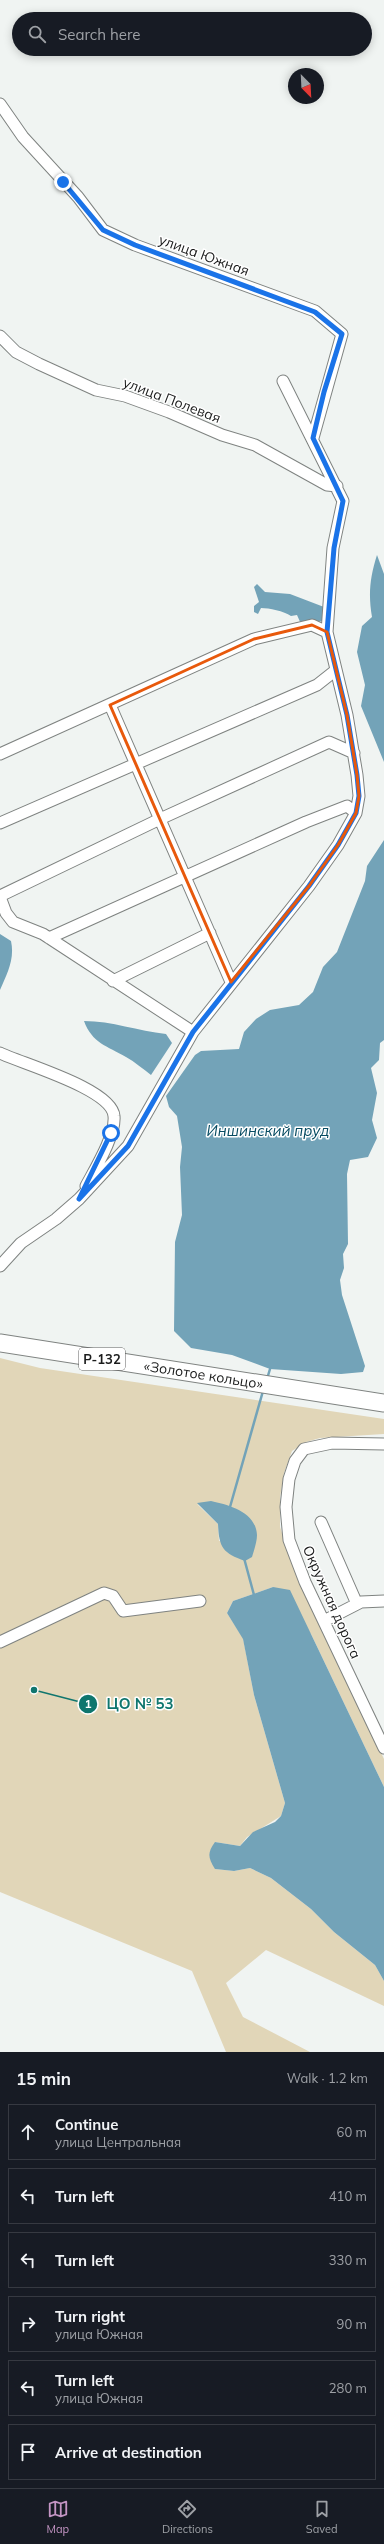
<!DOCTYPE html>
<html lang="en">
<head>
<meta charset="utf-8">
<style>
  body { margin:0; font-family:Mulish,sans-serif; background:#20242c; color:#f1f3f6 }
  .compass { position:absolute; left:288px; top:68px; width:36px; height:36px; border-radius:50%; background:#171b24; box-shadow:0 2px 10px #0003; rotate:156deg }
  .stop { position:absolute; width:12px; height:12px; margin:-9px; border:3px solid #1a73e8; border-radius:50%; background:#fff }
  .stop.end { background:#1a73e8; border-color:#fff; box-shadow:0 1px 4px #0008 }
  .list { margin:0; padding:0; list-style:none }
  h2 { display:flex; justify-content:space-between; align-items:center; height:52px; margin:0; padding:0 16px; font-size:17px }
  h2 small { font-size:13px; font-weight:400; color:#9ea1a6 }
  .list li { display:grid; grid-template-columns:26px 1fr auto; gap:12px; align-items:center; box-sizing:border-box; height:56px; margin:0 8px 8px; padding:0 8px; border:1px solid #363941; border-radius:0px }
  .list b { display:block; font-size:15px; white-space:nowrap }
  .list p { margin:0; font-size:13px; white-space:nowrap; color:#9ea1a6 }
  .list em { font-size:13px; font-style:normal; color:#9ea1a6 }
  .icon { flex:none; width:22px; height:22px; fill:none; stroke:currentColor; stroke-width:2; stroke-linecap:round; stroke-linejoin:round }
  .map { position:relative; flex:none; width:384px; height:2052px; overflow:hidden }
  .search { position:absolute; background:#171b24; box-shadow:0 2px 10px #0003; left:12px; right:12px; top:12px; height:44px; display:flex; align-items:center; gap:10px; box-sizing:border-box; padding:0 14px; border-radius:22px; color:#9ea1a6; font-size:15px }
  .sheet { height:436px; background:#171b24 }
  nav { display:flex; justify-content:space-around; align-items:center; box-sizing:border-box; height:56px; border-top:1px solid #363941; background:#171b24; font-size:11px; color:#9ea1a6 }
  nav a { display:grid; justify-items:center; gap:2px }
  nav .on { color:#c495c4 }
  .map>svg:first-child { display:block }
  .green { fill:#e1d6b8; fill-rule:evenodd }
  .water { fill:#73a3b8 }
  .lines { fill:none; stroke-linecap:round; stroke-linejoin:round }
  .stream { stroke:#73a3b8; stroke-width:2.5 }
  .minor-casing { stroke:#7f8381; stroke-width:13 }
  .highway-casing { stroke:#7f8381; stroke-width:19 }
  .minor { stroke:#fff; stroke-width:11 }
  .highway { stroke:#fff; stroke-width:17 }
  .route { stroke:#1a73e8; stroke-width:5 }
  .marked { fill:none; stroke:#e8590c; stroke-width:3; stroke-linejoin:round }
  .labels { text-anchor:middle; stroke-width:3; stroke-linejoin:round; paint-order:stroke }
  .shield { fill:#fff; stroke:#5f5f5f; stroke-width:1 }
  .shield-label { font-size:13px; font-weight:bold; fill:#1a1b1b }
  .street-label { font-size:14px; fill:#1a1b1b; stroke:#fff }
  .water-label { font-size:15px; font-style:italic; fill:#074b62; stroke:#fff }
  .leader { fill:none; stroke:#0f766e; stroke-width:1.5 }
  .callout-dot { fill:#0f766e; stroke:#fff; stroke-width:1.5 }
  .mark-label { font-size:12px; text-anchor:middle; font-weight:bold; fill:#fff }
  .callout-label { font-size:15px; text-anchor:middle; font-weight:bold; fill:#0f766e; stroke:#fff; stroke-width:3; stroke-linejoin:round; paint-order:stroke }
</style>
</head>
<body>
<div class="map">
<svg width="384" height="2052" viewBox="0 0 384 2052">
  <rect width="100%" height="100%" fill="#f0f4f2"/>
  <!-- green -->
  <path class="green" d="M 0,1358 L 40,1368 L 384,1419 L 384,1434 L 320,1438 L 306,1442 L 292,1451 L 284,1473 L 280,1497 L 280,1527 L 298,1580 L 384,1759 L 384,1787 L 311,1634 L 273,1587 L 233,1601 L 227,1613 L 243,1638 L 254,1695 L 285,1803 L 281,1816 L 247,1837 L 240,1846 L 215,1842 L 215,1869 L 234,1871 L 250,1868 L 271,1878 L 311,1909 L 334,1932 L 375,1965 L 384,1981 L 384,2006 L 266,1950 L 226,1983 L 243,2017 L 310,2052 L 226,2052 L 192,1971 L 0,1892 ZM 197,1504 L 257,1535 L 219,1541 L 218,1524 Z"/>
  <!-- water -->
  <path class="water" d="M 377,555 L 384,574 L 384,762 L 361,706 L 365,685 L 357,652 L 362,626 L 372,617 C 368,594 370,577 377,555 Z
    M 257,584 L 265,592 L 290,594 L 324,607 L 323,621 L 301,624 L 297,615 L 291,616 C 284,611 269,608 261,608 L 258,614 L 254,612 L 254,606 L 259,602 L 254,587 Z
    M 384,840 L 384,1040 L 380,1043 L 379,1060 L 371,1068 L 377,1093 L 372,1120 L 377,1138 L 368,1157 L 350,1160 L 347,1174 L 348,1244 L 343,1254 L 344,1268 L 340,1280 L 342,1295 L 365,1366 L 363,1372 L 341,1374 L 270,1369 L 232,1355 L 191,1348 L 174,1331 L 175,1242 L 182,1215 L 180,1167 L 182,1147 L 177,1116 L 169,1107 L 166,1096 L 195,1055 L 201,1051 L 239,1049 L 244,1032 L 256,1019 L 270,1010 L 299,1005 L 313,992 L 323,967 L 337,952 L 365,881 L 367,866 Z
    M 0,934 L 11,941 C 15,959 7,974 0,990 Z
    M 84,1021 C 112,1021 138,1031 166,1034 L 172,1043 L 151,1075 C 143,1069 135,1062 126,1057 C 107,1046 92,1043 84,1021 Z
    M 211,1501 C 229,1505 256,1512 257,1535 C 257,1542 254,1550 252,1557 L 245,1561 C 223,1553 219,1548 218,1524 L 197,1503 Z
    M 273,1587 L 290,1590 L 384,1787 L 384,1981 L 375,1965 L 334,1932 L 311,1909 L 271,1878 L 250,1868 L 234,1871 L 215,1869 C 208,1858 207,1853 215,1842 L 240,1846 L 253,1832 L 275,1822 L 281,1816 L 285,1803 L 254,1695 L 243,1639 L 227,1613 L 233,1601 Z"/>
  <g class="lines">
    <!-- stream -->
    <path class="stream" d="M 267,1379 L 270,1369
      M 230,1507 L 263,1391
      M 244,1558 L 254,1595"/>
    <defs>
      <path id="minor" d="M 0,104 L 23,137 L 78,197 L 103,230 L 135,245 L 315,311 L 342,334 L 313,438
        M 0,336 L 16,352 L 39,364 L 96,390 L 125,396 L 169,412 L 222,435 L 255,445 L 327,485 L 337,486
        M 110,705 L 231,982
        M 0,754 L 254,639 L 312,625 L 327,632
        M 0,823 L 317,685 L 336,670
        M 0,896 L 160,819 L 329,742 L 354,753
        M 0,897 L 6,913 L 13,922 L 43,934 L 193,1032
        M 49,938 L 306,822 L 347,806 L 356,813
        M 113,981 L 210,933
        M 0,1053 C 23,1064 112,1089 114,1116 C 116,1135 95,1169 86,1186
        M 0,1266 L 21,1243 L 56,1219 L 79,1199 L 128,1146 L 193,1032 L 309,886 L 338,845 L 356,813 L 359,796 L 357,775 L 347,715 L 327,632 L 333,548 L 343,501 L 283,381
        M 384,1444 L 332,1443 L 304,1449 L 295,1461 L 289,1479 L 286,1507 L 289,1540 L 305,1582 L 384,1748
        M 321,1522 L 357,1604
        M 324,1621 L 361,1602 L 384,1601
        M 0,1642 L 104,1593 L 113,1596 L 123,1611 L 200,1601"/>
      <g id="highway">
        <path id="s1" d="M 0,1343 L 384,1403"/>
      </g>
    </defs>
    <!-- minor casing -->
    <use href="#minor" class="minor-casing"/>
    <!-- highway casing -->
    <use href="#highway" class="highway-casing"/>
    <!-- minor -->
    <use href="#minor" class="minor"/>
    <!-- highway -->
    <use href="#highway" class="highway"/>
  </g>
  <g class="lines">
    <!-- route -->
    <path class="route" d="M 63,182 L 103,230 L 135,245 L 315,312 L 342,334 L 324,392 L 313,438 L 343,501 L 334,548 L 327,632 L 347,715 L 357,775 L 359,796 L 356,813 L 338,845 L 309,886 L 193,1032 L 128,1146 L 79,1199 L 111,1133"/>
  </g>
  <!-- marked area -->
  <path class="marked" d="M 312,625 L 327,632 L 347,715 L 357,775 L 359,796 L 356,813 L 338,845 L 309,886 L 231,982 L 110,705 L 254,639 Z"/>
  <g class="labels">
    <!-- shield labels -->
    <rect class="shield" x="79" y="1348" width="46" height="22" rx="3"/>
    <g class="shield-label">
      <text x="102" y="1364">Р-132</text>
    </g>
    <!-- street labels -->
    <g class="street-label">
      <text transform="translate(204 255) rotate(20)" y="5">улица Южная</text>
      <text transform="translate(172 400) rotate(21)" y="5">улица Полевая</text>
      <text dy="5" stroke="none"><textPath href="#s1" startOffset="206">«Золотое кольцо»</textPath></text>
      <text transform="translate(332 1602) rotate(66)" y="5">Окружная дорога</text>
    </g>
    <!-- water labels -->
    <g class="water-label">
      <text x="268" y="1136">Иншинский пруд</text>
    </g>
  </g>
  <!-- callouts -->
  <path class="leader" d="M34 1690L88 1704"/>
  <g class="callout-dot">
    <circle cx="34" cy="1690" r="4"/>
    <circle cx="88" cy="1704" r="10"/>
  </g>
  <g class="mark-label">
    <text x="88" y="1708">1</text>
  </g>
  <g class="callout-label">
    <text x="140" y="1709">ЦО № 53</text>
  </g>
</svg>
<svg class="compass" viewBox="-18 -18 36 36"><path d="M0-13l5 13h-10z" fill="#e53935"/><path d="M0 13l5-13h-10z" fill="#9ea1a6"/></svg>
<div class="stop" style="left:111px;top:1133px"></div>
<div class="stop end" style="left:63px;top:182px"></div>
<div class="search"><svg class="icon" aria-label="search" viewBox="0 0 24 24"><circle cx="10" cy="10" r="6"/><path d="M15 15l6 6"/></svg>Search here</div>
</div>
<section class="sheet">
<h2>15 min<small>Walk · 1.2 km</small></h2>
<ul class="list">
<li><svg class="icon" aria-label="ahead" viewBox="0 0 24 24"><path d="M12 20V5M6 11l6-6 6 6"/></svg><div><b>Continue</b><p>улица Центральная</p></div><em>60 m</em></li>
<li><svg class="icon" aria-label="left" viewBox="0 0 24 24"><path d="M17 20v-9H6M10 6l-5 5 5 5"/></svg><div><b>Turn left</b></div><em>410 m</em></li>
<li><svg class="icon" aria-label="left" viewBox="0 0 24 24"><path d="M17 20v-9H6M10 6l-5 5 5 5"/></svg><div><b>Turn left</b></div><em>330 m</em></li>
<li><svg class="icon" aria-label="right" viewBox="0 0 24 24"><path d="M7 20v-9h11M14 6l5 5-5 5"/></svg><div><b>Turn right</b><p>улица Южная</p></div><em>90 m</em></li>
<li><svg class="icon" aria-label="left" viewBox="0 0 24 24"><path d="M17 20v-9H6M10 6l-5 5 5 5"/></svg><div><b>Turn left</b><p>улица Южная</p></div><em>280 m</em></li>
<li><svg class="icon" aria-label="arrive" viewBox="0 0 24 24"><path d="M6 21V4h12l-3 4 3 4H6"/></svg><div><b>Arrive at destination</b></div></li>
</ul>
</section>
<nav>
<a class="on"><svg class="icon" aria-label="map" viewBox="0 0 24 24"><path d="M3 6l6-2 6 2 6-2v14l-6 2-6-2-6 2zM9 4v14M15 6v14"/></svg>Map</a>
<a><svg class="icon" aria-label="directions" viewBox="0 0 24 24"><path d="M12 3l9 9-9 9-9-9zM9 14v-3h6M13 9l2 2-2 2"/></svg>Directions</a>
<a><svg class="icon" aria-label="saved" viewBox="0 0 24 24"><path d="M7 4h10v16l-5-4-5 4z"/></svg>Saved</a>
</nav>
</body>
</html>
